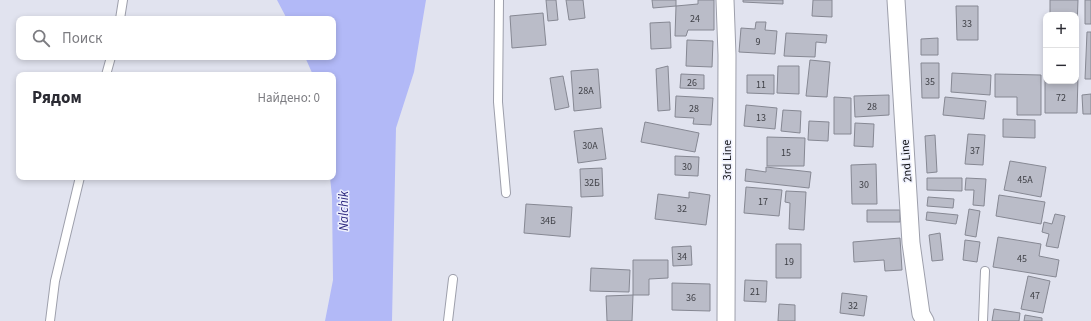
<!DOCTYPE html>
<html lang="ru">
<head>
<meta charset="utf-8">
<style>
  body { margin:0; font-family:"Source Sans 3",sans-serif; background:#f7f7f7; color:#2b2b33 }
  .controls { position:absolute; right:12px; top:12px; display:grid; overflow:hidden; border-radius:8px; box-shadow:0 2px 6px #0003 }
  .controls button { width:36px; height:36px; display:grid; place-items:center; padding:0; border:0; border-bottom:1px solid #e1e1e2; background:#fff; color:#2b2b33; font:20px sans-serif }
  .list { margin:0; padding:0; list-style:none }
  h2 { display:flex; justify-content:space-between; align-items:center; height:52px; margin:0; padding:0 16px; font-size:17px }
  h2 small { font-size:13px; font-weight:400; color:#7c7c81 }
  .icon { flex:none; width:22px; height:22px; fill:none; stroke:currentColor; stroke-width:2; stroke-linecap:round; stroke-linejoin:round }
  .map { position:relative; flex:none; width:1091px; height:321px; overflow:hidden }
  .search { position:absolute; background:#fff; box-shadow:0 2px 6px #0003; left:16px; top:16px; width:320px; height:44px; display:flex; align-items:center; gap:10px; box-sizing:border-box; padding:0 14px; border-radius:8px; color:#7c7c81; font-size:15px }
  .panel { position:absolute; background:#fff; box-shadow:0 2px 6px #0003; left:16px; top:72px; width:320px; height:108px; border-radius:8px }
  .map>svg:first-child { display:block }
  .water { fill:#b2b9f7 }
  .building { fill:#babcc8; stroke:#868893 }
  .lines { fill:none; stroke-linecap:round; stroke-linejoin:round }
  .lane-casing { stroke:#9d9fab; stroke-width:10 }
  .street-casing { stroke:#9d9fab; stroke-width:19 }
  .lane { stroke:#fff; stroke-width:8 }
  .street { stroke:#fff; stroke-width:17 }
  .labels { text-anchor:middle; stroke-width:3; stroke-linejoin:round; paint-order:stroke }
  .number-label { font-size:10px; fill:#3e3f45 }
  .street-label { font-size:12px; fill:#141519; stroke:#eef0fd }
  .water-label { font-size:13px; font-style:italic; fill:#2f2a81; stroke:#eef0fd }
</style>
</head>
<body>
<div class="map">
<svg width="1091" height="321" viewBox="0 0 1091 321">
  <rect width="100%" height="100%" fill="#e1e3ef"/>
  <!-- water -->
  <path class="water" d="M 277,0 L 426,0 L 414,72 L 396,128 L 392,321 L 325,321 L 333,280 L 332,197 L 330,177 L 333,177 L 333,75 L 313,75 L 305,57 L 333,57 L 333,19 L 287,19 Z"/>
  <!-- building -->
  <path class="building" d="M 546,0 L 556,0 L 558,20 L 548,21 Z
    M 566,0 L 583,0 L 585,18 L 569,20 Z
    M 652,0 L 676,0 L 676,6 L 653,8 Z
    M 698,0 L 714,0 L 714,30 L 688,30 L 686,36 L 675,36 L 676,6 L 698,4 Z
    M 743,0 L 783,0 L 783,4 L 743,2 Z
    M 813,0 L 832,0 L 832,17 L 812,16 Z
    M 1050,0 L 1078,0 L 1077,27 L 1076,27 L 1076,15 L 1050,15 Z
    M 1085,0 L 1091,0 L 1091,24 L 1085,24 Z
    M 956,6 L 978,6 L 978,40 L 957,40 Z
    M 543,13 L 546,45 L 512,48 L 510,16 Z
    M 670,22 L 671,48 L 651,49 L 650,23 Z
    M 756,22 L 766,22 L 765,30 L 777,31 L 775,54 L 739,52 L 741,28 L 755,29 Z
    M 1087,32 L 1091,32 L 1091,79 L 1085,79 Z
    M 786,33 L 827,35 L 826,43 L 816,42 L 815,57 L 784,56 Z
    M 938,38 L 938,55 L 921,55 L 921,39 Z
    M 687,40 L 713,41 L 712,67 L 686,66 Z
    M 1076,42 L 1077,42 L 1078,69 L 1076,69 Z
    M 810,60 L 830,62 L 827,97 L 806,96 Z
    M 921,63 L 939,63 L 939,98 L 922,98 Z
    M 668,66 L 670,110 L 658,111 L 656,69 Z
    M 778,66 L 799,66 L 799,94 L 777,93 Z
    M 598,69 L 601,108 L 574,111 L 571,71 Z
    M 952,73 L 991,75 L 990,95 L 951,92 Z
    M 681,74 L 704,75 L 704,89 L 680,88 Z
    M 995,74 L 1041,75 L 1041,115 L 1017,115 L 1017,97 L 995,97 Z
    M 747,75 L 774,75 L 774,94 L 747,93 Z
    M 563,76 L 569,107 L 555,110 L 550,78 Z
    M 1045,77 L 1046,77 L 1046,81 L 1076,81 L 1076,77 L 1078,77 L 1077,113 L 1045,113 Z
    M 1091,94 L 1091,114 L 1083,114 L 1082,95 Z
    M 889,95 L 889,115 L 855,117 L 854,96 Z
    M 676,96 L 713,98 L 711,125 L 693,124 L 694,118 L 675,117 Z
    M 834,97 L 851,98 L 851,134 L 834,134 Z
    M 945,97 L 986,101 L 984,119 L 943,115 Z
    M 746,105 L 777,108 L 775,129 L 744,126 Z
    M 783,110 L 801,111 L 800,133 L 781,131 Z
    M 1003,119 L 1035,120 L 1035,138 L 1003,137 Z
    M 809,121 L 829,122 L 828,141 L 808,140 Z
    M 645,122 L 699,133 L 695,152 L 641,142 Z
    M 855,123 L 874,124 L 873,147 L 854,146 Z
    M 602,128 L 606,159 L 578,163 L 574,131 Z
    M 968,134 L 985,135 L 983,165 L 965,164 Z
    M 935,135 L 937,172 L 927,173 L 925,136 Z
    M 767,137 L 805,138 L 804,166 L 767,166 Z
    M 675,156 L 699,157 L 698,176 L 675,175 Z
    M 1010,161 L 1046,167 L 1041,197 L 1004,190 Z
    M 876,164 L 877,204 L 852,204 L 851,165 Z
    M 766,167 L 811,172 L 809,188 L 745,181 L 746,169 L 766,172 Z
    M 602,168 L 603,196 L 581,197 L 580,169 Z
    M 927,178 L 962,178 L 962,191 L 927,190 Z
    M 966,178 L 986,179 L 984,206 L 973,205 L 974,190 L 965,190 Z
    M 746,187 L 782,190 L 779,216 L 744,213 Z
    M 786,191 L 806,192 L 804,230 L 789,229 L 790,203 L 785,202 Z
    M 689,192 L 710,195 L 706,225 L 655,219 L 658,194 L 689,198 Z
    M 999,195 L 1045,202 L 1041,224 L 996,216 Z
    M 928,197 L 954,199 L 953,208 L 927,206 Z
    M 526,204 L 572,207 L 570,237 L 524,233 Z
    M 969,209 L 980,211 L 976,237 L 965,235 Z
    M 867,210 L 900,210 L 900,222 L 867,222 Z
    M 927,212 L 958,215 L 956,224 L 926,220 Z
    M 1055,214 L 1065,216 L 1058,248 L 1046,246 L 1049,234 L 1042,232 L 1044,222 L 1052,224 Z
    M 940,233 L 943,260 L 932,261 L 929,235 Z
    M 998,237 L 1041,244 L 1039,256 L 1059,260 L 1056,277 L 993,267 Z
    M 900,238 L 902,270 L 885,271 L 884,260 L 854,262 L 853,242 Z
    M 965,240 L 980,242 L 977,262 L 963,260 Z
    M 776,244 L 801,244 L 801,278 L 776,278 Z
    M 691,246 L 692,265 L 673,266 L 672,247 Z
    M 633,260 L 668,260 L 668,278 L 649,279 L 649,295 L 633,295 Z
    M 591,268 L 630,270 L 629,292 L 590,291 Z
    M 1028,276 L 1050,281 L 1043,313 L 1021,309 Z
    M 745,280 L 767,281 L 766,302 L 744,301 Z
    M 672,283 L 710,284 L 710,311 L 672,310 Z
    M 842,293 L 867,296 L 864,316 L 840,313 Z
    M 633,295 L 632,321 L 607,321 L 606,296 Z
    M 779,304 L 795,305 L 795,321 L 778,321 Z
    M 994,309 L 1020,313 L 1019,321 L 992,321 Z
    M 1025,315 L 1042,318 L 1042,321 L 1024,321 Z"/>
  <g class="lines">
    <defs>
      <path id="lane" d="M 499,0 L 498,102 L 506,193
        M 120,19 L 123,0
        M 106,75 L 111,57
        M 50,321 L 55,281 L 80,177
        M 448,321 L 453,279
        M 983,321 L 985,271"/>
      <path id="street" d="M 725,0 L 727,55 L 726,321
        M 896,0 L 911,243 L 921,314 L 925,321"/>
    </defs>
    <!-- lane casing -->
    <use href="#lane" class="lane-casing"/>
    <!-- street casing -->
    <use href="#street" class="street-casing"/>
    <!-- lane -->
    <use href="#lane" class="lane"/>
    <!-- street -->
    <use href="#street" class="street"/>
  </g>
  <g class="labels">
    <!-- number labels -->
    <g class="number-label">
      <text x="695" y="22">24</text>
      <text x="967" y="27">33</text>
      <text x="758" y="45">9</text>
      <text x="930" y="85">35</text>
      <text x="692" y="86">26</text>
      <text x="761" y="88">11</text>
      <text x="586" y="94">28А</text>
      <text x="1061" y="101">72</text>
      <text x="872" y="110">28</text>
      <text x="694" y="112">28</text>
      <text x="761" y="121">13</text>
      <text x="590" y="149">30А</text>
      <text x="975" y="154">37</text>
      <text x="786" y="156">15</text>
      <text x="687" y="170">30</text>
      <text x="1025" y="183">45А</text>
      <text x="592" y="186">32Б</text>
      <text x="864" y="188">30</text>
      <text x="763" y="205">17</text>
      <text x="682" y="212">32</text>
      <text x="548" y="224">34Б</text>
      <text x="682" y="260">34</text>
      <text x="1022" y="262">45</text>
      <text x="789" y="265">19</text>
      <text x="755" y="295">21</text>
      <text x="1035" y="299">47</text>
      <text x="691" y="301">36</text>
      <text x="853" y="309">32</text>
    </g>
    <!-- street labels -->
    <g class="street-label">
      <text transform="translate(727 160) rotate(-90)" y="4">3rd Line</text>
      <text transform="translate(906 161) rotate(-94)" y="4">2nd Line</text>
    </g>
    <!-- water labels -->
    <g class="water-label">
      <text transform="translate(343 211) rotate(-90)" y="5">Nalchik</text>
    </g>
  </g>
</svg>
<div class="controls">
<button>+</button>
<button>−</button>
</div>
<div class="search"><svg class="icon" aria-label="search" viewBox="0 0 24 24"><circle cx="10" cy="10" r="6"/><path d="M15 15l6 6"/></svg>Поиск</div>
<section class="panel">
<h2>Рядом<small>Найдено: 0</small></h2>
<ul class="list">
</ul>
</section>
</div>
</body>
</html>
